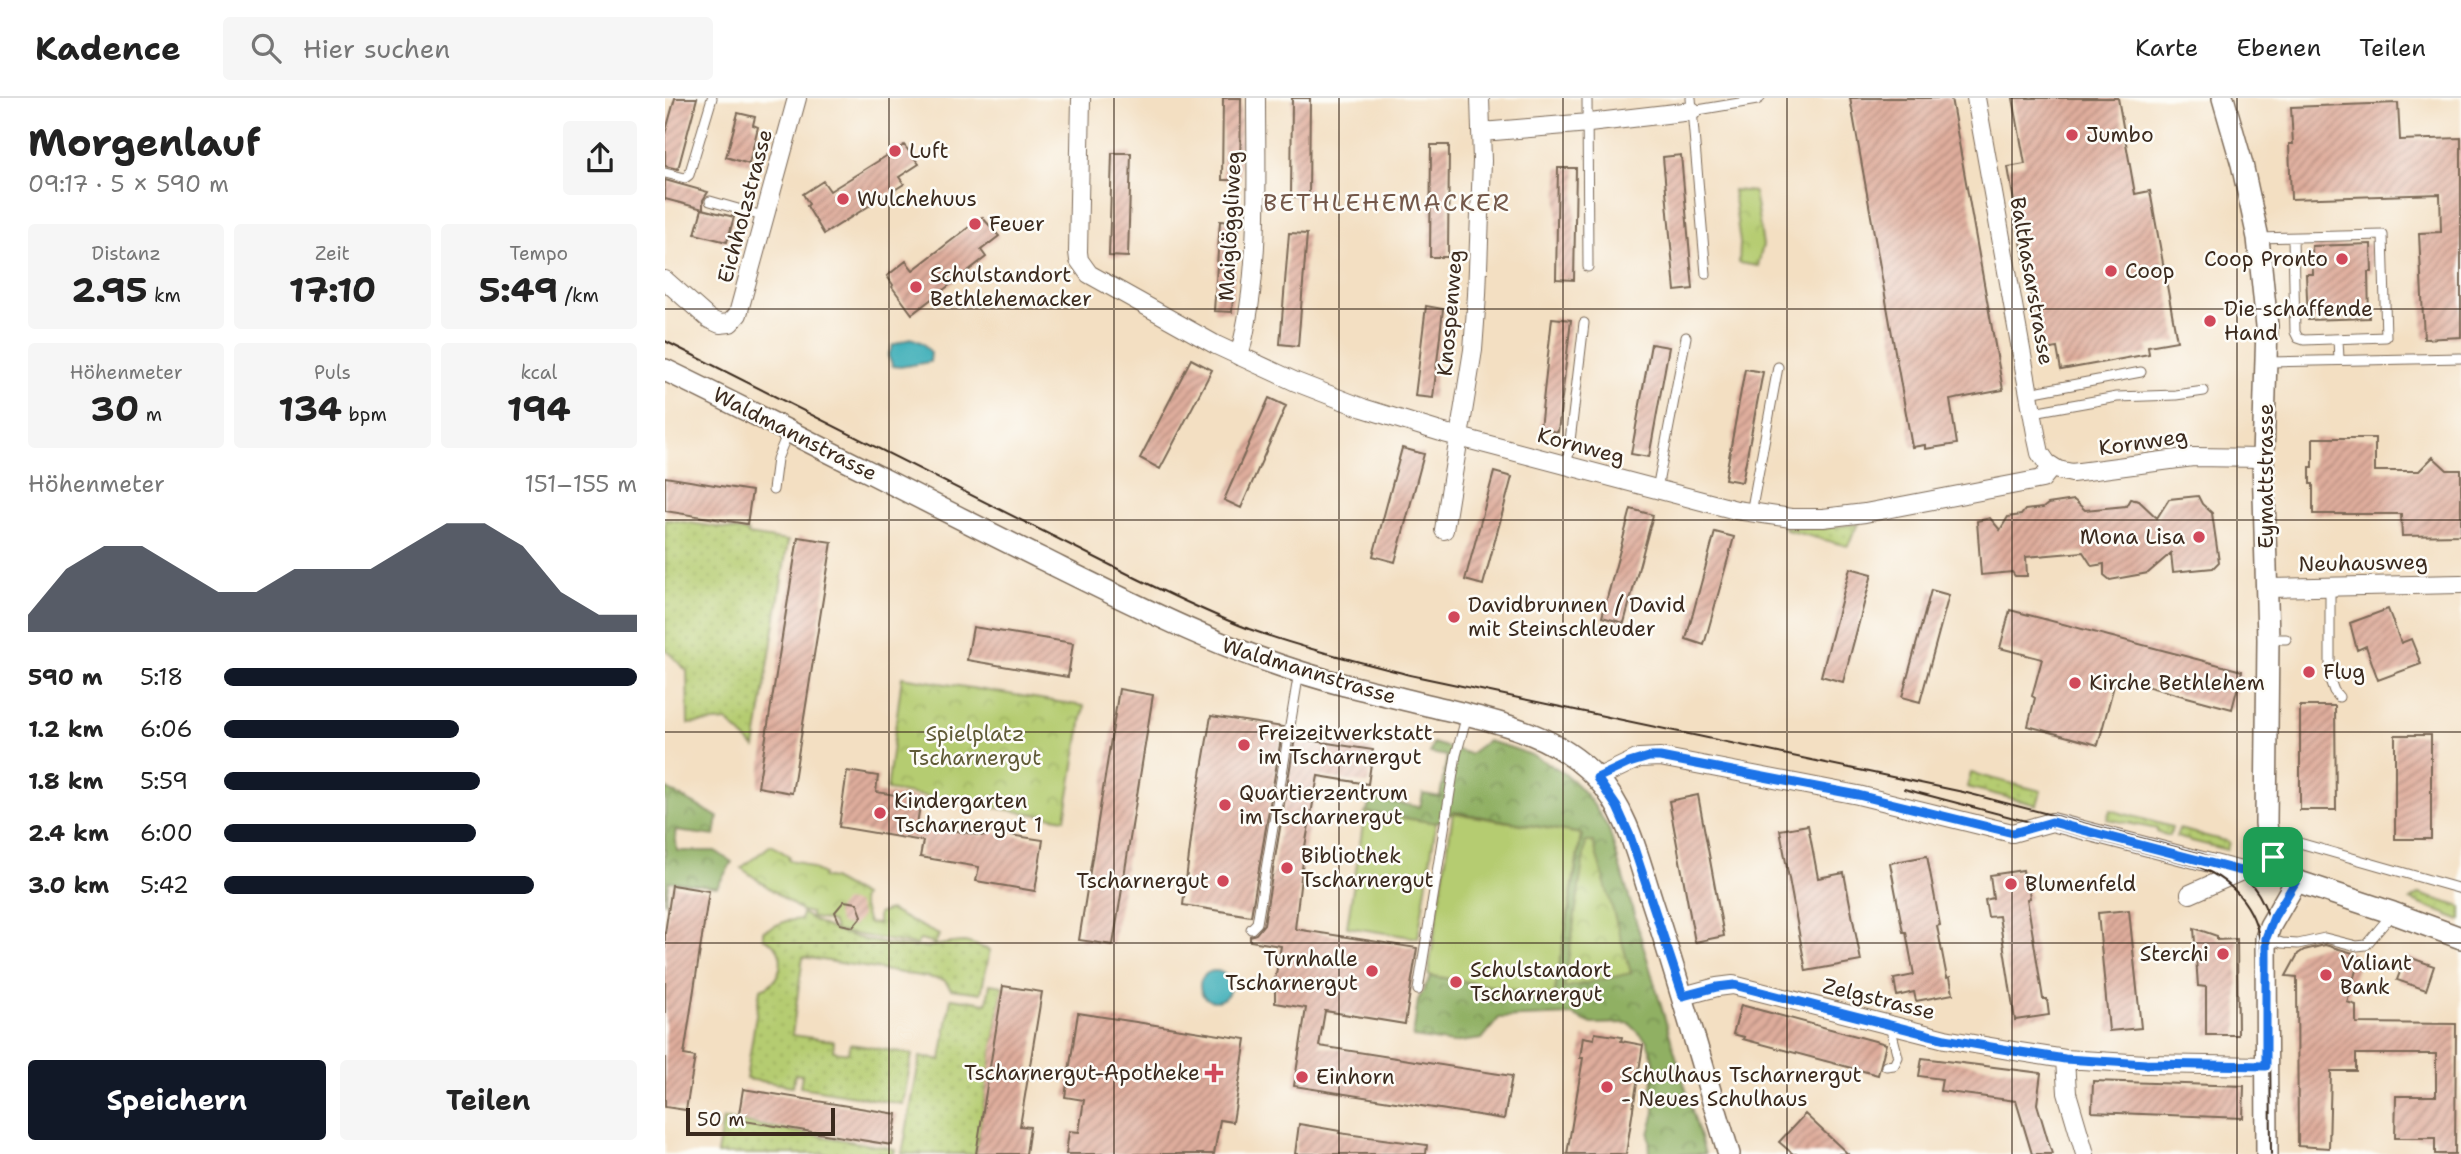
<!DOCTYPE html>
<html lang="de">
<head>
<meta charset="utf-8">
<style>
  body { margin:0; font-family:"Shantell Sans",sans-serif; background:#f6f6f6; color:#222; height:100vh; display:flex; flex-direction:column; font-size:26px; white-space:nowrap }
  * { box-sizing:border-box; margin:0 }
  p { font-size:23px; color:#767676 }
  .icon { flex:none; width:38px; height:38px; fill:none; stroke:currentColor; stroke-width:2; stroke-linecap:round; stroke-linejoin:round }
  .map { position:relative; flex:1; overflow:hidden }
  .sheet { display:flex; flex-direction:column; background:#fff; width:665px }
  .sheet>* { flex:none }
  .scale { position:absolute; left:21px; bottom:18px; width:149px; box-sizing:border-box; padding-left:7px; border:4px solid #3b2a1e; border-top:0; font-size:19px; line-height:24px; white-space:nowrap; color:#3b2a1e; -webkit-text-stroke:5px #fdfcf7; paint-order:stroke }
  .pin { position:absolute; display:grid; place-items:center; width:60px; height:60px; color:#fff; margin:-30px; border-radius:14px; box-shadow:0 4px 10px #0006 }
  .round { display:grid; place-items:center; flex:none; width:74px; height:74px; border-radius:7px; background:#f6f6f6 }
  .summary { display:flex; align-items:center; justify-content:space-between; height:119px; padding:0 28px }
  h1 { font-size:38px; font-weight:700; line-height:52px }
  .metrics { display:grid; grid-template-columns:repeat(3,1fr); gap:10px; height:119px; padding:7px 28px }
  .metrics div { display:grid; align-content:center; border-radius:7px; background:#f6f6f6; text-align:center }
  .metrics b { font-size:35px; font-weight:700 }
  .metrics small { font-size:19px; font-weight:400 }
  .metrics p { font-size:19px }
  .chart { height:196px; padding:14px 28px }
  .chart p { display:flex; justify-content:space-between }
  .chart svg { width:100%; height:126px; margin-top:7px; fill:#111827; opacity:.7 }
  .primary-button { display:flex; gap:14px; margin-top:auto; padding:14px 28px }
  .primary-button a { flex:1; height:80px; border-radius:7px; background:#111827; color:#fff; font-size:28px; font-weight:700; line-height:80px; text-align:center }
  .primary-button a+a { background:#f6f6f6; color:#222 }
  ul { padding:0 28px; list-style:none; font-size:23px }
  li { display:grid; grid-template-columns:112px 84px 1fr; align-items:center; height:52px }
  li i { height:18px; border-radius:9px; background:#111827 }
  header { display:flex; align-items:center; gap:42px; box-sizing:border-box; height:98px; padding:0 35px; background:#fff; border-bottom:2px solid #e0e0e0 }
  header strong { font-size:33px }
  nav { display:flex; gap:38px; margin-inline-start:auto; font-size:24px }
  .search { width:490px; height:63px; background:#f6f6f6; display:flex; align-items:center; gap:18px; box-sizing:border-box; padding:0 24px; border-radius:7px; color:#767676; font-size:26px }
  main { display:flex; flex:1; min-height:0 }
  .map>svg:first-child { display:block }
</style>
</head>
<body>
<header>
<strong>Kadence</strong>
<div class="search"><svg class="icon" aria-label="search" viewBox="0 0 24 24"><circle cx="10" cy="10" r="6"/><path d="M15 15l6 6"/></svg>Hier suchen</div>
<nav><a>Karte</a><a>Ebenen</a><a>Teilen</a></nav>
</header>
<main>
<section class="sheet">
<div class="summary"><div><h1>Morgenlauf</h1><p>09:17 · 5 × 590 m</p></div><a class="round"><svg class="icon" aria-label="share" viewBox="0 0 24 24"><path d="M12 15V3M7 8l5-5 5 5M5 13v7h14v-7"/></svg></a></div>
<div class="metrics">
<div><p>Distanz</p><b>2.95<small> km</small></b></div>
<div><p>Zeit</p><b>17:10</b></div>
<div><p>Tempo</p><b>5:49<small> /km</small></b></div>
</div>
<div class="metrics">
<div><p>Höhenmeter</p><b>30<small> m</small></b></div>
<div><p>Puls</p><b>134<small> bpm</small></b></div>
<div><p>kcal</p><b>194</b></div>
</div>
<div class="chart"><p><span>Höhenmeter</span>151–155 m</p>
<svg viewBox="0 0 160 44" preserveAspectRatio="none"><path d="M0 44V38L10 22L20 14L30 14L40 22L50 30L60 30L70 22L80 22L90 22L100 14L110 6L120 6L130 14L140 30L150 38L160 38V44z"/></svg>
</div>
<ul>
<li><b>590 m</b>5:18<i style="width:100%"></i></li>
<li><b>1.2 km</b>6:06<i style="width:57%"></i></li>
<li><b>1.8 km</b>5:59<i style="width:62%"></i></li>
<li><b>2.4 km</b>6:00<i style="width:61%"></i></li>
<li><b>3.0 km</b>5:42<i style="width:75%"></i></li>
</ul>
<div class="primary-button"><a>Speichern</a><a>Teilen</a></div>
</section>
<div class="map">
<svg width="1796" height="1056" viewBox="0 0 1796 1056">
  <defs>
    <pattern id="grass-dots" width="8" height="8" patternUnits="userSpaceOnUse" patternTransform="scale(1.75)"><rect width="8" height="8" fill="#b5cc71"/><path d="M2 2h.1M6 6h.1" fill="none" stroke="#9daf61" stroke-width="1.8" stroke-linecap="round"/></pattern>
    <pattern id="forest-crowns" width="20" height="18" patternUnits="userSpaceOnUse" patternTransform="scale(1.75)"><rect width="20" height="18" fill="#90b063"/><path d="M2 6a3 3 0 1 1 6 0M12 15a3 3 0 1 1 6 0" fill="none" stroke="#778f51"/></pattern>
    <pattern id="park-crowns" width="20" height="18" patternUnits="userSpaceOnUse" patternTransform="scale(1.75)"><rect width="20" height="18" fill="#b5cc71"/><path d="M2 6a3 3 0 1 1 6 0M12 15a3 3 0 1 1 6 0" fill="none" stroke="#9daf61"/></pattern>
    <pattern id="building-hatch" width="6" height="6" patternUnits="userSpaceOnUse" patternTransform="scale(1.75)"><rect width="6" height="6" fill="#dfad9c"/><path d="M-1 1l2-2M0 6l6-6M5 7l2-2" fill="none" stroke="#b68d7f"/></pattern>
  </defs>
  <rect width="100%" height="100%" fill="#fdfcf7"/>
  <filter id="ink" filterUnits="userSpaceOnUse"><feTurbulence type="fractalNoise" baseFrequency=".0143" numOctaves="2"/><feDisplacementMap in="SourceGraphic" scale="14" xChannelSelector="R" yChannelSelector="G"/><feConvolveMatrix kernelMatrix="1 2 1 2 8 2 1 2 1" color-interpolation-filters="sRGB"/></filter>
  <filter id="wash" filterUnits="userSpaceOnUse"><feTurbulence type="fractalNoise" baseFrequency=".00686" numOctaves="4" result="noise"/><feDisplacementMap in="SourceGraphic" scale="28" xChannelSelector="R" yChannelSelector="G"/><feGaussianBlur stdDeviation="1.57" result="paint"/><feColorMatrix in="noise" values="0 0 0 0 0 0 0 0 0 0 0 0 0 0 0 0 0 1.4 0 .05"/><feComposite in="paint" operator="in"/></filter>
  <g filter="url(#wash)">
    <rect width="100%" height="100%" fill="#f3dfc2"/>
    <path fill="url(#grass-dots)" stroke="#787b48" stroke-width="2" d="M0 421 83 434V437L123 443 90 650 62 623 23 626 22 573 0 551Z
      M1194 426C1187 433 1187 444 1182 448L1121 432 1119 429 1157 430Z
      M1306 675 1376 693 1372 707 1302 689Z
      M1445 712 1507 729 1505 738 1492 734V731L1442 721Z
      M1514 731 1564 744 1562 752 1511 739Z
      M1754 796 1796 809V822L1745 802Z
      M137 815C169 837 212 847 250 849 267 850 283 844 299 844 307 845 317 850 325 852L316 895 286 891 279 882 138 859 127 937 169 943 168 953 183 955 185 946 247 956 238 1006 135 989 137 977 130 976 128 988 81 981 95 891C112 888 121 865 112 850 109 845 103 843 98 840V833L121 823 136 821Z
      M325 886 338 888 311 1056H237L255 959 276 962 286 900 322 905Z
      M58 1021 230 1051 229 1056H52Z"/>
    <path fill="url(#forest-crowns)" stroke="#666d40" stroke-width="2" d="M822 643C882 658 914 676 944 732L1040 1056H985L984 1036 990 1014 986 997 990 966 982 943 964 925 927 926 907 917 834 920 817 941 787 945 748 939 753 902 766 878 889 899 917 736 789 714 771 725 701 714 705 705 713 702 755 709 758 696 775 699 782 658 765 655 768 645 805 656Z
      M0 690 53 719 50 738 10 733 12 753H50L67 764 52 789 4 783 0 806Z"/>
    <path fill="url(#park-crowns)" stroke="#787b48" stroke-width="2" d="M1068 92 1089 94 1098 147 1093 168 1074 165 1075 145Z
      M237 579 419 608 400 721 222 692Z
      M921 744H928L966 875 899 890Z
      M106 747 124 758 123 762 135 764 158 776 157 779 167 781 198 798 196 802 203 825 213 826V816L224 812 274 837 270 846 255 842 251 847 171 833 167 824 146 819V815L137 813 76 770Z"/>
    <path fill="#b5cc71" stroke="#787b48" stroke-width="2" d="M700 714 771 725 753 840 682 829Z
      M788 715 916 736 889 899 763 877Z"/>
    <path fill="#3eaeb8" stroke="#3c6c6b" stroke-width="2" d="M246 240 258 245 266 255 265 264 235 269 228 268 223 258 228 247Z
      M535 888a15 15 0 1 1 30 0a15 15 0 1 1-30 0Z"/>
    <g id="blocks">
      <path fill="url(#building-hatch)" d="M10 0H32L13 71 0 68V36Z
        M558 0H576L575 82H557Z
        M627 0H645L644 99H626Z
        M1185 0H1286L1338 292 1285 302 1292 346 1260 351V347L1247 349Z
        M1348 0H1453L1470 96 1485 93 1512 243 1483 248 1484 256 1396 272 1392 250 1375 253 1343 69 1360 66Z
        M1733 5 1735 42 1796 40V239L1759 241 1754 135 1776 134 1775 96 1626 101 1624 46H1628L1626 9Z
        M73 15 90 19 88 27 93 29 84 66 61 59Z
        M239 47 254 66 234 79 239 86 159 136 142 108 144 106 138 96 158 83 165 93Z
        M766 47H784L783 159H765Z
        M447 55H466L463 159 444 158Z
        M1016 57 1028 191 1010 193 998 59Z
        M893 70H911L909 182 891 181Z
        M0 82 43 94 38 102V111L0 101Z
        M37 111 69 119 62 144 30 136Z
        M317 119 334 138 316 152 321 159 247 216 227 189 228 187 222 178 241 163 248 172Z
        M555 123 573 124 567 214 549 213Z
        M624 135 642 136 633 248 615 246Z
        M1706 146 1707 174H1703L1704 220 1643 222 1641 176H1648L1647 148Z
        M761 208 778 211 768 300 750 298Z
        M887 220 906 222 893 334 875 331Z
        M986 246 1004 249 984 359 966 356Z
        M526 261 547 272 495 371 475 360Z
        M1080 271 1098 274 1077 384 1060 381Z
        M604 300 621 308 576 410 559 402Z
        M1648 340H1710V373H1754L1768 359 1782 372H1796V437L1737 438 1736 416H1648V386H1645V369H1648Z
        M737 350 759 356 730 464 708 458Z
        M829 374 847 379 818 487 800 482Z
        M0 379 87 393 82 426 0 413Z
        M1533 398 1537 406 1547 415 1554 464 1548 470 1508 474 1506 455 1483 475 1445 482 1439 477V466L1427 468 1418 454 1361 459 1362 478H1350L1347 474 1316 477 1312 423 1325 420 1335 432 1343 419 1356 417 1360 412 1378 410 1383 406 1409 402 1420 412 1461 408 1465 401 1474 403 1492 420 1504 401Z
        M966 411 988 417 959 525 937 519Z
        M1050 434 1069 439 1039 547 1021 541Z
        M133 439 167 444 127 695 93 689Z
        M1185 470 1207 476 1178 584 1156 578Z
        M1266 492 1284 497 1255 604 1237 599Z
        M1723 511 1736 545 1746 541 1756 566 1713 582 1701 548 1692 552 1685 525Z
        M1345 512 1577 573 1567 611 1451 580 1433 647 1363 628 1370 600 1367 598 1377 561 1335 550Z
        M308 529 408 545 403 579 302 562Z
        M454 591 488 597 448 847 414 842Z
        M1635 608H1670L1671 712H1635Z
        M546 618 618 629 586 818 518 807 529 717Z
        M1730 637H1766V741H1730Z
        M630 640 708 652 703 686 653 678 639 754 630 831 752 850 740 926 660 913 654 948 847 978 839 1021 629 988 641 910 610 905V882L616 848 585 843V838L591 836 599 826Z
        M182 673 213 678 211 694 256 701 252 726 319 738V733L378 742 370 793 311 783 314 769 255 759 258 743 174 729Z
        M1033 697 1059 838 1030 844 1004 703Z
        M1143 727 1153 780 1179 775 1196 863 1141 873 1115 732Z
        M1262 758 1275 827 1272 828 1282 880 1285 879 1288 896 1251 903 1249 894 1232 898 1229 881 1249 877 1241 834H1238L1225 765Z
        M1358 772 1360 785H1363L1365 800 1362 801 1378 901H1382L1384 917 1350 922 1334 818 1323 819 1320 802 1328 800 1325 777Z
        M7 787 44 793 19 957 30 959 21 1012 0 1009V835Z
        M179 803 192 805 197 818 188 829 175 826 170 814Z
        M1464 812 1476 930 1444 933 1433 815Z
        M1529 830 1552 838V842L1572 841 1573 937H1541V889L1533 888Z
        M1660 847 1688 855 1685 863 1693 865 1682 904 1691 907V925L1791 926 1790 1056H1770V1040H1730L1731 998H1771V956H1691V973H1666L1664 1050 1633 1048 1632 879 1621 878 1633 856 1639 852Z
        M1741 858 1769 868 1761 892 1732 882Z
        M338 888 377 894 355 1028 365 1029 361 1056H311Z
        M1076 907 1221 946 1213 977 1078 941 1079 939 1068 936Z
        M413 915 581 941 568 1024 555 1022 549 1056H401L404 1033 414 1034 419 1002 400 999Z
        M930 935 957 939 956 943 978 947 961 1056H902L918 960H915L918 939 929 941Z
        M1257 960 1376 975 1372 1006 1387 1056H1367L1351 1003 1275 993 1277 981 1254 978Z
        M1428 983 1579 988 1578 1020 1427 1014Z
        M78 991 232 1016 227 1047 73 1022Z
        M1140 1016 1155 1030 1183 1056H1128L1114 1044Z
        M634 1026 675 1033 674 1035 762 1047 761 1056H630Z"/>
    </g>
  </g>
  <g filter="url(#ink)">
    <use href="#blocks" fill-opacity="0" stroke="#7b6957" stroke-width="2"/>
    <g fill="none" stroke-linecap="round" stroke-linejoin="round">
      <defs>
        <path id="service" d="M922 0 923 169
          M1026 0 1041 176
          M1027 13 1092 2 1095 0
          M0 75 20 80 24 77 47 0
          M45 103 101 119
          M1593 140 1718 137 1721 239 1639 242 1633 240 1630 234 1628 140
          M1673 241 1674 261
          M1602 264 1796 260
          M1364 295 1476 274
          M1368 314 1452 299 1511 297 1539 293
          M902 368 919 225
          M992 391 1021 239
          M108 392 112 361 123 334
          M1086 415 1113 269
          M1665 488V582L1669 593 1674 599
          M1603 541H1621
          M1603 736 1796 791
          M586 831 592 825 634 574
          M1601 840 1617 845 1633 846 1660 840 1692 848 1701 847 1727 816
          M753 892 791 657 802 617
          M1221 968 1229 967 1233 959 1225 928"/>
        <path id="minor" d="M416 0 413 154 414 162 424 176 551 247 631 284 698 310 779 335 1071 412 1126 420H1158L1200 415 1377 381 1387 369
          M1311 0 1372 341 1375 355 1382 365 1393 372 1407 375 1528 359 1598 360
          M817 34 924 25 1027 13
          M0 182 44 221 55 226 65 225 73 216 132 0
          M574 258C596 179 591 82 591 0
          M779 432 808 252 812 197 817 63 815 0
          M1602 490 1796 486
          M932 680 974 660 995 659 1193 697 1347 735 1387 724 1576 773
          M1525 796 1608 759
          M1018 898 1052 889 1068 887 1280 941 1349 953 1400 961 1481 966 1601 968
          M1400 961 1402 995 1420 1056"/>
        <path id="tertiary" d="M1558 0 1577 66 1593 140 1602 228 1598 360 1603 541 1601 725 1603 743 1608 759 1618 772 1631 783 1728 815 1796 840
          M0 272C126 333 251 399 377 461 476 510 573 560 680 587 711 594 740 602 771 609 829 623 889 634 932 680 963 713 973 761 987 803 1015 887 1038 972 1064 1056
          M1602 1056 1601 840 1605 828 1631 783"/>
      </defs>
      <use href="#service" stroke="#7b6957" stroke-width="11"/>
      <use href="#minor" stroke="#7b6957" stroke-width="20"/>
      <use href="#tertiary" stroke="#7b6957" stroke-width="24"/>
      <use href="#service" stroke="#fff" stroke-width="9"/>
      <use href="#minor" stroke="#fff" stroke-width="18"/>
      <use href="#tertiary" stroke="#fff" stroke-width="21"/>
      <path stroke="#3b2a1e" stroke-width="2" d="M0 243 471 480C508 498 545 516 584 531 637 550 691 563 745 577L1298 694 1537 756C1572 768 1593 784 1604 820L1606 1056
        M1239 691 1532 768C1571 784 1595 814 1596 857"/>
    </g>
  </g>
  <g fill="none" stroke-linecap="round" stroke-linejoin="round" filter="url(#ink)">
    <defs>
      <path id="route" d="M984 659H995L1193 697 1348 735 1387 724 1576 773 1608 759 1618 772 1631 783 1609 819 1601 840V968L1481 966 1400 961 1349 953 1280 941 1069 887 1052 889 1018 898 965 738 952 709 932 680 964 665Z"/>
    </defs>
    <use href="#route" stroke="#fff" stroke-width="14"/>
    <use href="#route" stroke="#1a73e8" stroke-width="9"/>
  </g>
  <path fill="none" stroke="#3b2a1e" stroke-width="2" stroke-opacity="0.55" d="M224 0V1056M449 0V1056M674 0V1056M898 0V1056M1122 0V1056M1347 0V1056M1572 0V1056M0 211H1796M0 422H1796M0 634H1796M0 845H1796"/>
  <g fill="#d1495b" stroke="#fdfcf7" stroke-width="2.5">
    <circle cx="1407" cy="37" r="7"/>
    <circle cx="230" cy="53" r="7"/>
    <circle cx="178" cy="101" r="7"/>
    <circle cx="310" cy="126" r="7"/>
    <circle cx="1677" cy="161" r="7"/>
    <circle cx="1446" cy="173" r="7"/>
    <circle cx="251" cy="189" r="7"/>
    <circle cx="1545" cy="223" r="7"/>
    <circle cx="1534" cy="439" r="7"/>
    <circle cx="789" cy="519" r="7"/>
    <circle cx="1644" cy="574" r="7"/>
    <circle cx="1410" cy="585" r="7"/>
    <circle cx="579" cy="647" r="7"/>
    <circle cx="560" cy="707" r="7"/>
    <circle cx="215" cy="715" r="7"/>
    <circle cx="622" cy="770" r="7"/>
    <circle cx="558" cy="783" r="7"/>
    <circle cx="1346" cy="786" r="7"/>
    <circle cx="1558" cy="856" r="7"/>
    <circle cx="707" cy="873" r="7"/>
    <circle cx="1661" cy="877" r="7"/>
    <circle cx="791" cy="884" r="7"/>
    <path d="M545.5 964.5h7v7h7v7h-7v7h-7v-7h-7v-7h7z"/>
    <circle cx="637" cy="979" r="7"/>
    <circle cx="942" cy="989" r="7"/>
  </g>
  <g text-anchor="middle" stroke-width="5" stroke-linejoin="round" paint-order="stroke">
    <g font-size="21" fill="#3b2a1e" stroke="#fdfcf7" text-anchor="start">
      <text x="1421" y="44">Jumbo</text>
      <text x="244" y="60">Luft</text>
      <text x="192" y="108">Wulchehuus</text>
      <text x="324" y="133">Feuer</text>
      <text x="1663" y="168" text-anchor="end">Coop Pronto</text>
      <text x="1460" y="180">Coop</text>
      <text x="265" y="184">Schulstandort<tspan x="265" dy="24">Bethlehemacker</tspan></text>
      <text x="1559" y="218">Die schaffende<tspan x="1559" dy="24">Hand</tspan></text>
      <text x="1520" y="446" text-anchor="end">Mona Lisa</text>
      <text x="803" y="514">Davidbrunnen / David<tspan x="803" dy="24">mit Steinschleuder</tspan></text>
      <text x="1658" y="581">Flug</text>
      <text x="1424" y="592">Kirche Bethlehem</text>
      <text x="593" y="642">Freizeitwerkstatt<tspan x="593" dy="24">im Tscharnergut</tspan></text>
      <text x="574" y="702">Quartierzentrum<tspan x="574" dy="24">im Tscharnergut</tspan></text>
      <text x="229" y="710">Kindergarten<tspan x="229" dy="24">Tscharnergut 1</tspan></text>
      <text x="636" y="765">Bibliothek<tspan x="636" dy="24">Tscharnergut</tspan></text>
      <text x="544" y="790" text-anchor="end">Tscharnergut</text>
      <text x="1360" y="793">Blumenfeld</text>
      <text x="1544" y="863" text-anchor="end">Sterchi</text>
      <text x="693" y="868" text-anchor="end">Turnhalle<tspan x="693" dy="24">Tscharnergut</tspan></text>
      <text x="1675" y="872">Valiant<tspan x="1675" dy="24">Bank</tspan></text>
      <text x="805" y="879">Schulstandort<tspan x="805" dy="24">Tscharnergut</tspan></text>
      <text x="535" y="982" text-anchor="end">Tscharnergut-Apotheke</text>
      <text x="956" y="984">Schulhaus Tscharnergut<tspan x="956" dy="24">- Neues Schulhaus</tspan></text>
      <text x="651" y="986">Einhorn</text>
    </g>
    <g font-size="21" fill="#3b2a1e" stroke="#fdfcf7">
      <text transform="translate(80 108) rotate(-75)" y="7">Eichholzstrasse</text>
      <text transform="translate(565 128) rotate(-87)" y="7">Maiglöggliweg</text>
      <text transform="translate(1367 183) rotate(80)" y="7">Balthasarstrasse</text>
      <text transform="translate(785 215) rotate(-85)" y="7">Knospenweg</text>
      <text transform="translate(130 336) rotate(27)" y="7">Waldmannstrasse</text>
      <text transform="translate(1478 344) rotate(-8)" y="7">Kornweg</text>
      <text transform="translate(916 348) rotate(15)" y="7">Kornweg</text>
      <text transform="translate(1601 378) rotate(-90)" y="7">Eymattstrasse</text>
      <text transform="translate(1698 465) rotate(-1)" y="7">Neuhausweg</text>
      <text transform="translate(644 573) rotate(17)" y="7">Waldmannstrasse</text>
      <text transform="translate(1214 901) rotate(14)" y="7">Zelgstrasse</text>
    </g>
    <g font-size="21" fill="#605b37" stroke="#fdfcf7">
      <text x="310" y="643">Spielplatz<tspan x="310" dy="24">Tscharnergut</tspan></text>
    </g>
    <g font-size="24" letter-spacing="2" fill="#74584a" stroke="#fdfcf7">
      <text x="722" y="113">BETHLEHEMACKER</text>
    </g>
  </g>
</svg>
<div class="scale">50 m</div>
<div class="pin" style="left:1608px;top:759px;background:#1e9e55"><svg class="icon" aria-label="arrive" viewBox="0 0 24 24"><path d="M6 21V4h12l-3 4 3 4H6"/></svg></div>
</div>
</main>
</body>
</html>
